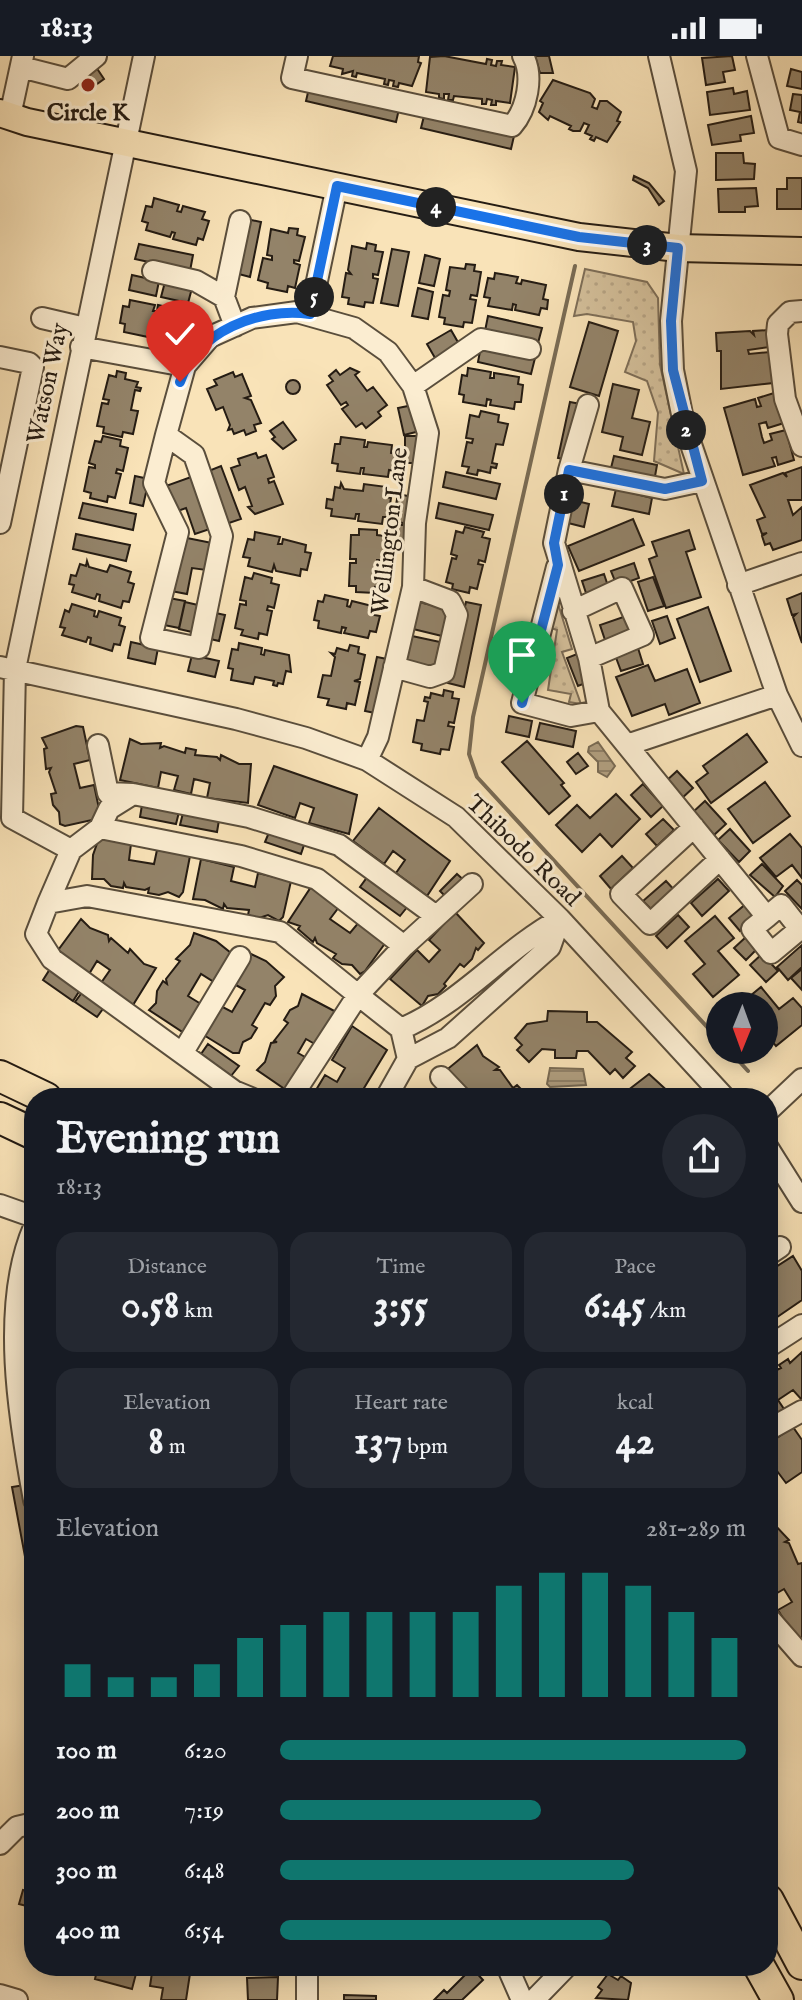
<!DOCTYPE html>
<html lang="en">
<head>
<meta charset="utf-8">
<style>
  body { margin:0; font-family:"IM FELL English",serif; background:#242831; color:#f1f3f6; height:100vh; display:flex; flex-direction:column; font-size:30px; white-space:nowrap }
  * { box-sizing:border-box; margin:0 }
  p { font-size:26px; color:#9ea1a6 }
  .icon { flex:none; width:44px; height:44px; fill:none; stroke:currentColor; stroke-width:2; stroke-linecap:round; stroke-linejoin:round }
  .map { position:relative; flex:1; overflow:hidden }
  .side { position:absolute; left:24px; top:1032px; width:754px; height:888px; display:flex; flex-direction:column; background:#171b24; border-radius:32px; box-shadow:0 4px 20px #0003 }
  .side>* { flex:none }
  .needle { width:52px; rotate:181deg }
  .buttons { position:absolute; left:706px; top:936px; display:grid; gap:16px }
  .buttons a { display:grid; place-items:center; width:72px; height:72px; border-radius:50%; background:#171b24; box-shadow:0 4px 20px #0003; font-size:40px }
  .pin { position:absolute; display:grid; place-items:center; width:68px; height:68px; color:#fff; margin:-82px -34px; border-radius:50% 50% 50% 0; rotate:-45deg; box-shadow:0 0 8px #0007 }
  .pin .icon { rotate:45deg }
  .km { position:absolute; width:40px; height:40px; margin:-20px; border-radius:50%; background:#222; color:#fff; font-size:22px; line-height:40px; text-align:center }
  .round { display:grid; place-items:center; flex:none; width:84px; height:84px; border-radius:42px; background:#242831 }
  .overview { display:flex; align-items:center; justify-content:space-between; height:136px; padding:0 32px }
  h1 { font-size:44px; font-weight:800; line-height:60px }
  .stats { display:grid; grid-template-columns:repeat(3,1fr); gap:12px; height:136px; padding:8px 32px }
  .stats div { display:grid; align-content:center; border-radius:20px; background:#242831; text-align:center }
  .stats b { font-size:40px; font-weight:800 }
  .stats small { font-size:22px; font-weight:400 }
  .stats p { font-size:22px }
  .chart { height:224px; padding:16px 32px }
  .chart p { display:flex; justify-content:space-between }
  .chart svg { width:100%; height:144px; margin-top:8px; stroke:#0f766e; stroke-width:6 }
  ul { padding:0 32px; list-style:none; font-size:26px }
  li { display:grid; grid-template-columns:128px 96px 1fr; align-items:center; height:60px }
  li i { height:20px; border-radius:10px; background:#0f766e }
  .status { display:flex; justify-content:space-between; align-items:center; height:56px; padding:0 40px; background:#171b24; direction:ltr }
  .status svg { height:22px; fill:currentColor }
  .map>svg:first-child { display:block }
</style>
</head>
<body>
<div class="status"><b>18:13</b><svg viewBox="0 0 49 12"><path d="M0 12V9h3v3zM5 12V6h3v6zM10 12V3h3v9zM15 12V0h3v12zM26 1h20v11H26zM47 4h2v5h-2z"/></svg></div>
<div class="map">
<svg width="802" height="1944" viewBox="0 0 802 1944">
  <defs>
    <pattern id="grass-dots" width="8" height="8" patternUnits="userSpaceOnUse" patternTransform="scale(2)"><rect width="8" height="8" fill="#d5c19c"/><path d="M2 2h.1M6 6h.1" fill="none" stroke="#b7a586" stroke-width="1.8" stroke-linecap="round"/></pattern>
    <pattern id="water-rules" width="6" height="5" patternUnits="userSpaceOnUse" patternTransform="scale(2)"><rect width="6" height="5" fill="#b19f80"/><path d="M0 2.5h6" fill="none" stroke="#908168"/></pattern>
  </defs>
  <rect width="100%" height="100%" fill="#f9e3b8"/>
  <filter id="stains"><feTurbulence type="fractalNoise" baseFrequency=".0025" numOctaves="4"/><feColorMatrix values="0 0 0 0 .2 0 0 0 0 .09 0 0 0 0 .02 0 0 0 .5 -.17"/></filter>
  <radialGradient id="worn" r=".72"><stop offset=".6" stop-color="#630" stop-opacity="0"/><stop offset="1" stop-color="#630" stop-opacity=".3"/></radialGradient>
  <path fill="url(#grass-dots)" stroke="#7d6e58" stroke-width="2" d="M585 213 647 226 658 242 660 309 684 418 654 405 658 357 647 325 625 316 636 285 633 266 587 258 574 260Z
    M556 541 572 593 562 596 581 648 569 646 571 638 548 634 557 574 548 571Z"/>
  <path fill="url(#water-rules)" stroke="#796b54" stroke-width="2" d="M598 686 615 710 607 721 598 716V706L588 696 589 691Z
    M550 1012 583 1013 586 1029 550 1031 547 1028Z"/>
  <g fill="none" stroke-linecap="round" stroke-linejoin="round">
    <path stroke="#796b54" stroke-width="4" d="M575 210 473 661 469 698 477 721 720 985
      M729 994 748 1015"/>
  </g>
  <path fill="#938369" stroke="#251c13" stroke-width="2" d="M333 0H419L418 6 421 7 412 30 399 27 398 31 393 30 394 25 389 24 388 29 384 28 385 23 357 17 356 21 352 20 353 15 342 18 343 13 330 10Z
    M444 0 486 8 487 3 492 4 491 9 496 10 497 5H502L501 9 515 11 510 47 496 45V49H491L492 44 487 43 486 48H482V43L454 40 453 44H448L449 38H444V43L439 42V38L426 36 430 1Z
    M535 0H549L553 17H540Z
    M732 0 735 14 723 16 725 26 706 29 702 2Z
    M96 11 104 23 86 36 78 23Z
    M791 13 802 16V33L787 30Z
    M553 24 590 37 595 43 592 51 597 53 600 45H607L621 56 617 65 620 66 607 86 596 81 594 85 590 83 592 80 585 77 589 69 584 67 580 75H573L569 73 571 70 550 60 548 64 539 56 543 47 540 45Z
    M309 32 399 53 396 66 306 45Z
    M733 32 734 38 747 35 750 54 710 59 707 36Z
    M793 38 802 39V67L798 66 800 56 790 54Z
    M424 60 514 80 511 93 421 72Z
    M751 60 754 77 740 79 741 85 712 89 708 69Z
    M716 97H743L744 107 755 108 754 123 716 124Z
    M634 120 649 127 664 145 659 149 648 132 633 124Z
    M787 122H802V153H777V133H787Z
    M756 132 758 150 745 151V156H719L718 133Z
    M154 142 179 149 177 155 181 156 183 150 205 156 202 163 209 165 203 184 198 182 196 189 173 183 175 177 172 176 170 181 146 174 148 167 142 165 146 150 152 151Z
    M246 163 261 166 250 221 235 217Z
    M289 172 298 173 297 179 305 181 299 205 294 204V207L300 209 295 232 288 230 287 236 267 232 268 227 258 224 263 202 272 204V200L267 199 271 173 288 177Z
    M367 187 376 189 375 195 383 196 378 219 373 218V222L378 223 373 247 365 246 364 251 348 248 349 242 342 241 346 217 351 218 348 214 352 190 366 193Z
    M139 188 193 199 190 215 135 203Z
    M392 193 409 196 398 250 381 247Z
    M425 199 440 203 434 230 419 227Z
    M466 208 475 209 474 215 481 216 477 240 471 239 470 243 476 244 472 267 464 266 463 271 444 268 445 262 439 261 443 239 449 240 450 235 446 234 450 211 465 213Z
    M495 217 518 221 516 227 521 228 522 224 546 229 543 243 548 244 547 253 541 252 539 259 515 254 516 249 513 248 512 254 488 250 490 242 484 241 488 222 494 223Z
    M132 219 159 225 156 240 129 234Z
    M165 226 192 232 188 247 161 241Z
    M418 232 433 236 428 263 412 260Z
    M130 244 155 249 153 255H157L158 249 181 254 180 261 185 262 181 281 176 280 174 288 151 283 152 276H149L148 281 124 276 125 268 120 267 123 250 129 251Z
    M488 260 542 272 538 287 485 275Z
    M589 266 618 275 599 340 570 331Z
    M451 274 459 288 435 302 427 288Z
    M769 274 770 291 748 294 749 298 770 296 773 327 721 333V295H717L716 277 750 275 754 279 753 275Z
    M481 290 535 302 531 318 478 306Z
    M350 312 359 316 355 319 367 335 373 331 387 349 378 356 381 360 366 372 362 367 356 371 342 353 348 349 346 346 341 349 327 329 333 325 329 320 336 314 340 319Z
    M468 312 491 316 490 322H494V317L519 321 518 328 523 329 521 346H515L514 353 490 349 491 344 487 343 486 350 463 346 464 339 459 338 462 319 467 320Z
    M117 315 126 317 125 323 138 326 136 331 141 332 140 335 135 334 131 354 138 355 133 378 123 376 122 381 103 377 104 371 97 370 102 347 108 348 109 344 103 343 109 319 116 321Z
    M233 316 235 321 242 318 251 340 245 342 251 344 261 367 254 369 256 375 246 379 244 374 234 378 232 373 228 374 230 369 223 351 216 354 207 333 217 329 214 324Z
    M286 331a7 7 0 1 1 14 0a7 7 0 1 1-14 0Z
    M613 328 639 334 632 362 650 366 642 399 620 394 623 381 602 376Z
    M774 337 784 367 768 372 766 366 759 368 762 381 764 387 772 384 770 378 786 374 794 404 778 409 776 401 772 402 775 410 743 419 724 352 755 343 757 351 761 350 758 342Z
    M570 346 586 349 574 405 558 402Z
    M413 349 420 375 404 379 398 352Z
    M481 355 499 359 498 366 508 368 503 389 496 388 492 407 497 408 496 412 491 411 490 417 478 414 477 419 467 417 469 411 462 410 467 386 472 387 473 383 466 382 470 359 479 361Z
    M283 366 296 384 283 393 272 383 275 381 270 375Z
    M103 380 121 384 120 390 128 392 123 415 117 413 116 417 121 418 115 442 108 440 107 446 90 442 91 437 84 435 89 411 95 412V409L89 407 95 385 101 386Z
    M405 380H421V407H405Z
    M341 381 365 384 364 391H367L368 386 392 389 391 397 397 398 395 415 389 414 388 421 363 418 364 412H361L360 418 337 415 338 408 332 407 335 388H340Z
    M256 397 258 402 266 399 274 421 268 423 269 427 274 425 283 448 255 458 248 451 252 450 245 431 239 434 231 412 240 409 238 403Z
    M614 400 657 409 654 426 610 416Z
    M221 410 241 463 226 468 206 416Z
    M802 411V444H788L793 459 802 451V484L773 494 770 487 765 489 762 480 767 477 762 478 757 464 765 461 750 429 783 417 787 421 785 417Z
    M446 416 500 428 496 443 443 431Z
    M135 420 149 423 143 450 130 447Z
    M191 421 210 473 195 478 186 452 172 457 163 431Z
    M341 427 344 433 363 435 364 428 387 431 385 441 391 442 388 461H383L382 468 358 465 359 458H356L355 463 331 460 332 453 326 452 327 443 333 444 335 431 340 432Z
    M616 433 652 442 649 458 612 450Z
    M398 438 413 441 408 468 393 465Z
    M573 444 589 448 584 471 568 467Z
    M83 447 136 458 133 474 79 462Z
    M439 447 493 459 489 474 436 462Z
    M633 463 644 489 579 515 568 490Z
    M394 469H409V496H395Z
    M465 471 484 476 482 481 490 483 485 506 479 504 478 508 483 509 477 533 470 531 469 537 452 533 453 528 446 526 452 502 456 503 457 500 451 498 456 475 463 477Z
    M359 473 377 474V479L385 480 384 504H377V508H384L383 532 375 531V537L356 536V530H349L350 507H356V503H350L351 479H359Z
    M689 474 695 493 686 496 701 541 666 552 649 503 657 500 652 486Z
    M255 476 280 481 278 488H282L283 483 306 489 305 496 311 497 307 514 301 513 300 520 276 515 274 509 272 516 248 510 250 502 243 501 248 483 254 484Z
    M76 478 130 489 126 505 73 493Z
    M182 481 212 487 206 514 192 512 187 538 171 535Z
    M87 505 89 511 107 516 110 509 131 516 128 526 134 528 129 546 123 545 121 552 99 545 100 539 97 538 95 543 72 536 74 529 69 528 71 519 76 520 80 508 86 510Z
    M634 507 639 522 617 530 611 515Z
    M254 517 272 522 271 527 279 529 274 552 268 550 267 554 272 555 267 579 259 577 258 583 241 579 243 574 235 572 240 548 246 549V545L240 544 245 521 252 523Z
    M604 518 609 533 587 540 582 525Z
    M653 521 664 550 648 555 638 526Z
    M802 537V587L793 561 796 558 792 559 787 543Z
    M325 539 348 544 347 550 350 551 352 545 376 551 374 559 380 560 376 576 370 575 368 582 344 577 346 572 342 571 341 577 318 572 319 565 314 564 318 545 323 546Z
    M169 542 185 545 179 572 164 569Z
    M185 546 198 549 192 576 179 573Z
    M419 546 448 553 442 580 413 573Z
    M466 546 481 549 464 631 448 627Z
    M72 548 95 555 94 560 97 561 99 555 121 562 119 569 125 571 120 589 114 588 112 595 90 588 91 582 88 581 86 586 62 579 65 572 60 571 65 554 69 556Z
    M708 551 731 615 700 626 677 563Z
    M211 556 225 559 219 585 206 582Z
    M629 559 634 574 605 584 600 569Z
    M667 560 675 582 660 588 652 565Z
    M412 580 440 586 434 614 405 607Z
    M131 586 158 592 155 608 128 602Z
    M239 587 262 592 261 598 264 599 265 594 289 599 291 616 286 615 283 628 278 627 277 630 273 629 274 625 255 621 253 628 231 624 233 613 228 612 232 593 238 594Z
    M350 589 359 591 358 597 365 599 360 623 354 625 360 626 355 649 347 647 346 653 327 649 329 643 318 641 323 619 331 620 335 601 331 597 335 598 337 592 348 595Z
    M638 592 643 608 621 615 615 599Z
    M582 596 593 624 578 630 567 602Z
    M192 599 219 605 215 621 188 615Z
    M377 601 392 604 380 658 365 655Z
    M648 609 655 625 687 613 700 647 669 659 665 648 632 660 616 621Z
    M444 634 453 636 452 642 459 643 454 667 449 666 448 670 454 671 449 694 441 693 440 698 421 694 422 688 413 686 417 664 424 665 428 646 424 645 425 641 430 642 431 637 443 640Z
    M509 660 532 665 529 681 506 676Z
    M540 667 576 675 573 691 536 683Z
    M76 670 83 671 90 704 74 708 80 732 94 729 101 762 65 770 60 768 59 756 53 749 51 738 56 737 49 716 51 712 46 713 44 693 47 692 42 682Z
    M747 678 767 706 711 747 696 726 708 717 703 710Z
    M130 683 141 688 161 687 160 692 164 690 185 697 186 692 196 694 195 699 217 701 220 704 221 699 239 708H251L248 747 207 742 210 727 194 723 191 738 174 734 178 720 161 716 158 732 120 724Z
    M527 685 564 727 561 729 570 740 549 758 502 706Z
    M578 697 588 710 576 718 567 706Z
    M274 710 357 739 349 778 309 767 314 752 300 747 295 762 258 749Z
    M677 715 693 732 681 743 665 726Z
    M765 726 790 760 753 787 728 753Z
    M643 728 663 750 651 761 631 739Z
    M616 738 640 763 612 791 600 778 582 796 556 769 577 749 590 762Z
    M705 745 726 768 714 779 693 756Z
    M142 749 179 756 176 768 140 761Z
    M379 752 450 805 427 840 396 817 405 804 393 795 384 808 353 785Z
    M183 757 219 764 217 776 180 769Z
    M663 763 674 774 657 790 646 778Z
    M730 773 750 795 739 806 718 784Z
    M270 774 305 786 301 798 265 786Z
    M790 778 802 792V822L792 809 776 821 760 802Z
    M99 782 131 788 129 804 154 808 157 794 190 800 183 836 179 841 168 836 159 839 148 837 149 832 145 834 126 831 124 827 123 832 111 830 104 823H92L93 799Z
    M622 800 633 812 611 833 600 820Z
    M201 803 234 811 231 825 255 831 258 817 291 825 283 861 279 865 268 859 259 862 248 859 249 854 227 852 224 848 223 853 205 844 193 843Z
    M762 808 783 830 775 841 750 819Z
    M457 818 467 827 449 844 440 835Z
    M368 820 408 850 400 860 360 831Z
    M718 823 729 835 702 860 691 847Z
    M797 824 802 829V853L785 835Z
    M666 825 677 837 655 857 643 845Z
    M311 831 339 851 330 863 350 877 359 866 386 886 365 915 360 918 352 909 342 908 333 902 336 898 317 887 315 882 313 886 298 873 300 870 288 866Z
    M747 847 758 859 740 875 729 862Z
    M455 856 484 887 478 894 476 892 472 903 464 911 460 908 444 928 446 930 438 938 428 940 422 950 390 923 417 894 429 906 440 894 429 884Z
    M678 859 689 871 667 892 656 880Z
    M715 860 734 882 718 895 739 919 713 941 693 918 705 908 685 885Z
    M81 863 90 872 108 879 109 885 111 882 128 897 130 893 144 908 156 912 133 949 101 927 110 914 97 905 89 918 56 897Z
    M194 877 216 885 231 897 214 926 201 918 188 940 201 948 184 977 149 954 156 947 157 935 163 925 167 928 166 923 180 905 176 903 190 889Z
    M746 881 757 893 746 904 734 892Z
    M802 889V911L788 924 777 911Z
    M249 897 266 905 284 921 275 930 276 940 270 949 265 947 252 969 257 972 251 982 243 986 239 997H233L202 978 219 949 232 956 245 934 232 927Z
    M762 898 778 915 766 926 750 909Z
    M50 913 80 934 73 945 43 924Z
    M802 913V934L791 922Z
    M761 931 779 953 793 942 802 952V969L776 990 764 975V950H738Z
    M83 935 105 950 97 961 75 946Z
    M302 938 340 958 320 991 306 983 298 997 312 1005 292 1038 257 1014 265 1006 271 987 277 986 274 985 288 967 284 964 290 954 298 950Z
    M548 955 587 956V966H597L632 996 626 1002 635 1010 623 1022 615 1013 610 1018 588 995H577L576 1002H555V994L542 993 529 1006 517 994 522 989 515 982 527 968 547 965Z
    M352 970 387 994 358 1042H328L316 1034 325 1019 337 1026 345 1012 332 1004Z
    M208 988 239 1010 231 1020 201 998Z
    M477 989 483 1000 499 1011 495 1014H500L513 1032 517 1029 524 1036 522 1042H490L483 1034 474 1042H468L444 1016Z
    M649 1018 672 1039 669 1042H618Z
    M558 1035H573V1040L581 1042H549Z
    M793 1200 802 1215V1244L770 1266 768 1216Z
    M802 1296V1344L793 1334 778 1344 786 1356 768 1368V1318L781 1312 779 1309 788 1303 790 1307Z
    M34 1321V1349H29L28 1322Z
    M793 1371 802 1384V1416L786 1427 768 1403V1388Z
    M25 1429 34 1477V1505L26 1506 12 1431Z
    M771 1458 773 1467 789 1484 785 1486 789 1487 798 1508 802 1507V1586L798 1588 778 1554 792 1546 784 1533 772 1540 768 1534V1523L776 1518 768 1505Z
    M34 1509V1542L28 1510Z
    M23 1834 34 1836V1852L19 1848Z
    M98 1910H138L132 1933 95 1923Z
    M153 1910 191 1911 186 1944H161L163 1932 150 1930Z
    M472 1912 483 1924 462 1944H434L444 1934 447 1937Z
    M608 1918 618 1924 621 1920 631 1927 628 1944 596 1942 602 1934 598 1931Z
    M278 1921 277 1944H248L247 1922Z
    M344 1939 376 1940V1944H344Z"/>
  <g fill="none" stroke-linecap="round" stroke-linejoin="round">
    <defs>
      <path id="minor" d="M297 0 292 22 512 70C527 53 534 20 523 0
        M659 0 686 115 671 265 673 314 684 368 777 639 802 690
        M757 0 779 82 802 89
        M21 11 68 23 96 0
        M10 60 23 0
        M153 215 196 225 224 241
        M802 255 790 256 778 268 777 278 785 343 802 390
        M310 258 337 130
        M42 262 85 272
        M235 270 224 241 240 165
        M81 291 185 310
        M0 301 29 307 33 311 0 467
        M413 330 481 283 530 293
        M588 349 569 414 554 487 589 602 599 655 767 861 781 849 800 873 771 897 752 873 767 861
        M166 379 185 310 210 281 252 262 297 256 354 272 388 296 413 330 428 377 415 467 413 531 378 681 367 704
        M166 379 194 399 222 480 199 592 151 582 178 476 154 427Z
        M569 414 665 433 702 425
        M557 511 522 647 571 660 599 655
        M738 529 802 507
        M573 555 622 532 643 579 589 602
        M0 611 236 663 306 682 367 704 456 761 560 863 725 1042
        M394 611 430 621 444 616 457 559 450 545 413 531
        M98 689 108 737 133 738
        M627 689 777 639
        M694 771 621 838 650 868 720 803
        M100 772 109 753 133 738 249 761 339 789 436 860
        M71 794 12 762 15 613 144 0
        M48 847 71 794 100 772 241 800 317 823 404 890
        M401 973C462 947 502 895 560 863
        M183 996 240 901
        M408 1003 448 982 550 891 560 863
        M441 1021 461 1042
        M251 1042 234 1035 52 903 36 878 48 847 87 840 280 876 358 939 291 1042
        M386 1042 408 1003 401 973 358 939 404 890 472 828
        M768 1055 802 1023
        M768 1092 802 1146
        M0 1149 34 1161
        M34 1171C0 1249 19 1363 34 1444
        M768 1199 780 1191
        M768 1291 802 1269
        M768 1374 802 1355
        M768 1561 802 1600
        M0 1788 17 1771 34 1767
        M307 1910V1944
        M507 1910 522 1944
        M0 1939 17 1944
        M534 1944 567 1910"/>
      <path id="major" d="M0 57 27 66 579 181 678 192 802 195"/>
      <path id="highway" d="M0 1020 46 1042
        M0 1062 34 1078
        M768 1844 802 1908
        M759 1910 778 1944"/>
    </defs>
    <use href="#minor" stroke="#5a4e3c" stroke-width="24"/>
    <use href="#major" stroke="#251c13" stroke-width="30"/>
    <use href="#highway" stroke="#251c13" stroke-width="34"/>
    <use href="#minor" stroke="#fbedd1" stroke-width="20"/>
    <use href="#major" stroke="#f9e3b8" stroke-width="26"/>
    <use href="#highway" stroke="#f9e3b8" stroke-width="30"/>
  </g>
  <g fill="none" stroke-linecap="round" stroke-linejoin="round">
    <defs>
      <path id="route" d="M180 326C197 275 259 251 310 258L337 130 579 181 678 192 671 265 673 314 702 425 665 433 569 414 554 487 558 509 522 647"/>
    </defs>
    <use href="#route" stroke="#fff" stroke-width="16"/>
    <use href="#route" stroke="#1a73e8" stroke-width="10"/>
  </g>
  <circle fill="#8f2418" stroke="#fbedd1" stroke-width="3" cx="88" cy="29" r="8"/>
  <g text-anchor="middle" stroke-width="6" stroke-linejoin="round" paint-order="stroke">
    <g font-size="24" font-weight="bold" fill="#251c13" stroke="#fbedd1">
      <text x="88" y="64">Circle K</text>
    </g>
    <g font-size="24" fill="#251c13" stroke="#fbedd1">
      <text transform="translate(47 327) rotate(-78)" y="8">Watson Way</text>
      <text transform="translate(389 475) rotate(-83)" y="8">Wellington Lane</text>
      <text transform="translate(524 794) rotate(44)" y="8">Thibodo Road</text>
    </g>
  </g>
  <rect width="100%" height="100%" filter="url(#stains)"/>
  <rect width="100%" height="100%" fill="url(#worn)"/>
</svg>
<div class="buttons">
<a><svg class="needle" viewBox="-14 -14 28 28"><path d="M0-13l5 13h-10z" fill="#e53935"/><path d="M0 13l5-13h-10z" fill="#9ea1a6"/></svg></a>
</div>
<div class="pin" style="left:522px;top:647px;background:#1e9e55"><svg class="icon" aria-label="arrive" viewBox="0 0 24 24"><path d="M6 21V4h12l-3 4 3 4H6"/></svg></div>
<div class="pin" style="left:180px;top:326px;background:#d93025"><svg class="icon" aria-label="check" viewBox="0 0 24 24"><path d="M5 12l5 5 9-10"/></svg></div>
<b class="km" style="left:564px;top:438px">1</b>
<b class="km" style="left:686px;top:374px">2</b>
<b class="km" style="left:647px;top:189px">3</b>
<b class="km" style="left:436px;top:151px">4</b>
<b class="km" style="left:314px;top:241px">5</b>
<section class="side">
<div class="overview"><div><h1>Evening run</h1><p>18:13</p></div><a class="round"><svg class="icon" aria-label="share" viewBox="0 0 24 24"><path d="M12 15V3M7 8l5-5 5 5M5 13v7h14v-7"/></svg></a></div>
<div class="stats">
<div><p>Distance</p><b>0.58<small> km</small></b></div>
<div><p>Time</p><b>3:55</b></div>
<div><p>Pace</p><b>6:45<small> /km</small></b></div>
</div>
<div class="stats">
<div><p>Elevation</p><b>8<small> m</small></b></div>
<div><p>Heart rate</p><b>137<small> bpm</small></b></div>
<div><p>kcal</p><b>42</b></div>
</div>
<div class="chart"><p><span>Elevation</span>281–289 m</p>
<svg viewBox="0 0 160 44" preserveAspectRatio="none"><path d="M5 44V34M15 44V38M25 44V38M35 44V34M45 44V26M55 44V22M65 44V18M75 44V18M85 44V18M95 44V18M105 44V10M115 44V6M125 44V6M135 44V10M145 44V18M155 44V26"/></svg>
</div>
<ul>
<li><b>100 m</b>6:20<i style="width:100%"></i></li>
<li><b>200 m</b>7:19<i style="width:56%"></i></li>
<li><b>300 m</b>6:48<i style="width:76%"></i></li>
<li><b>400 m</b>6:54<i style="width:71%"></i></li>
</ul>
</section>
</div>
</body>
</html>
